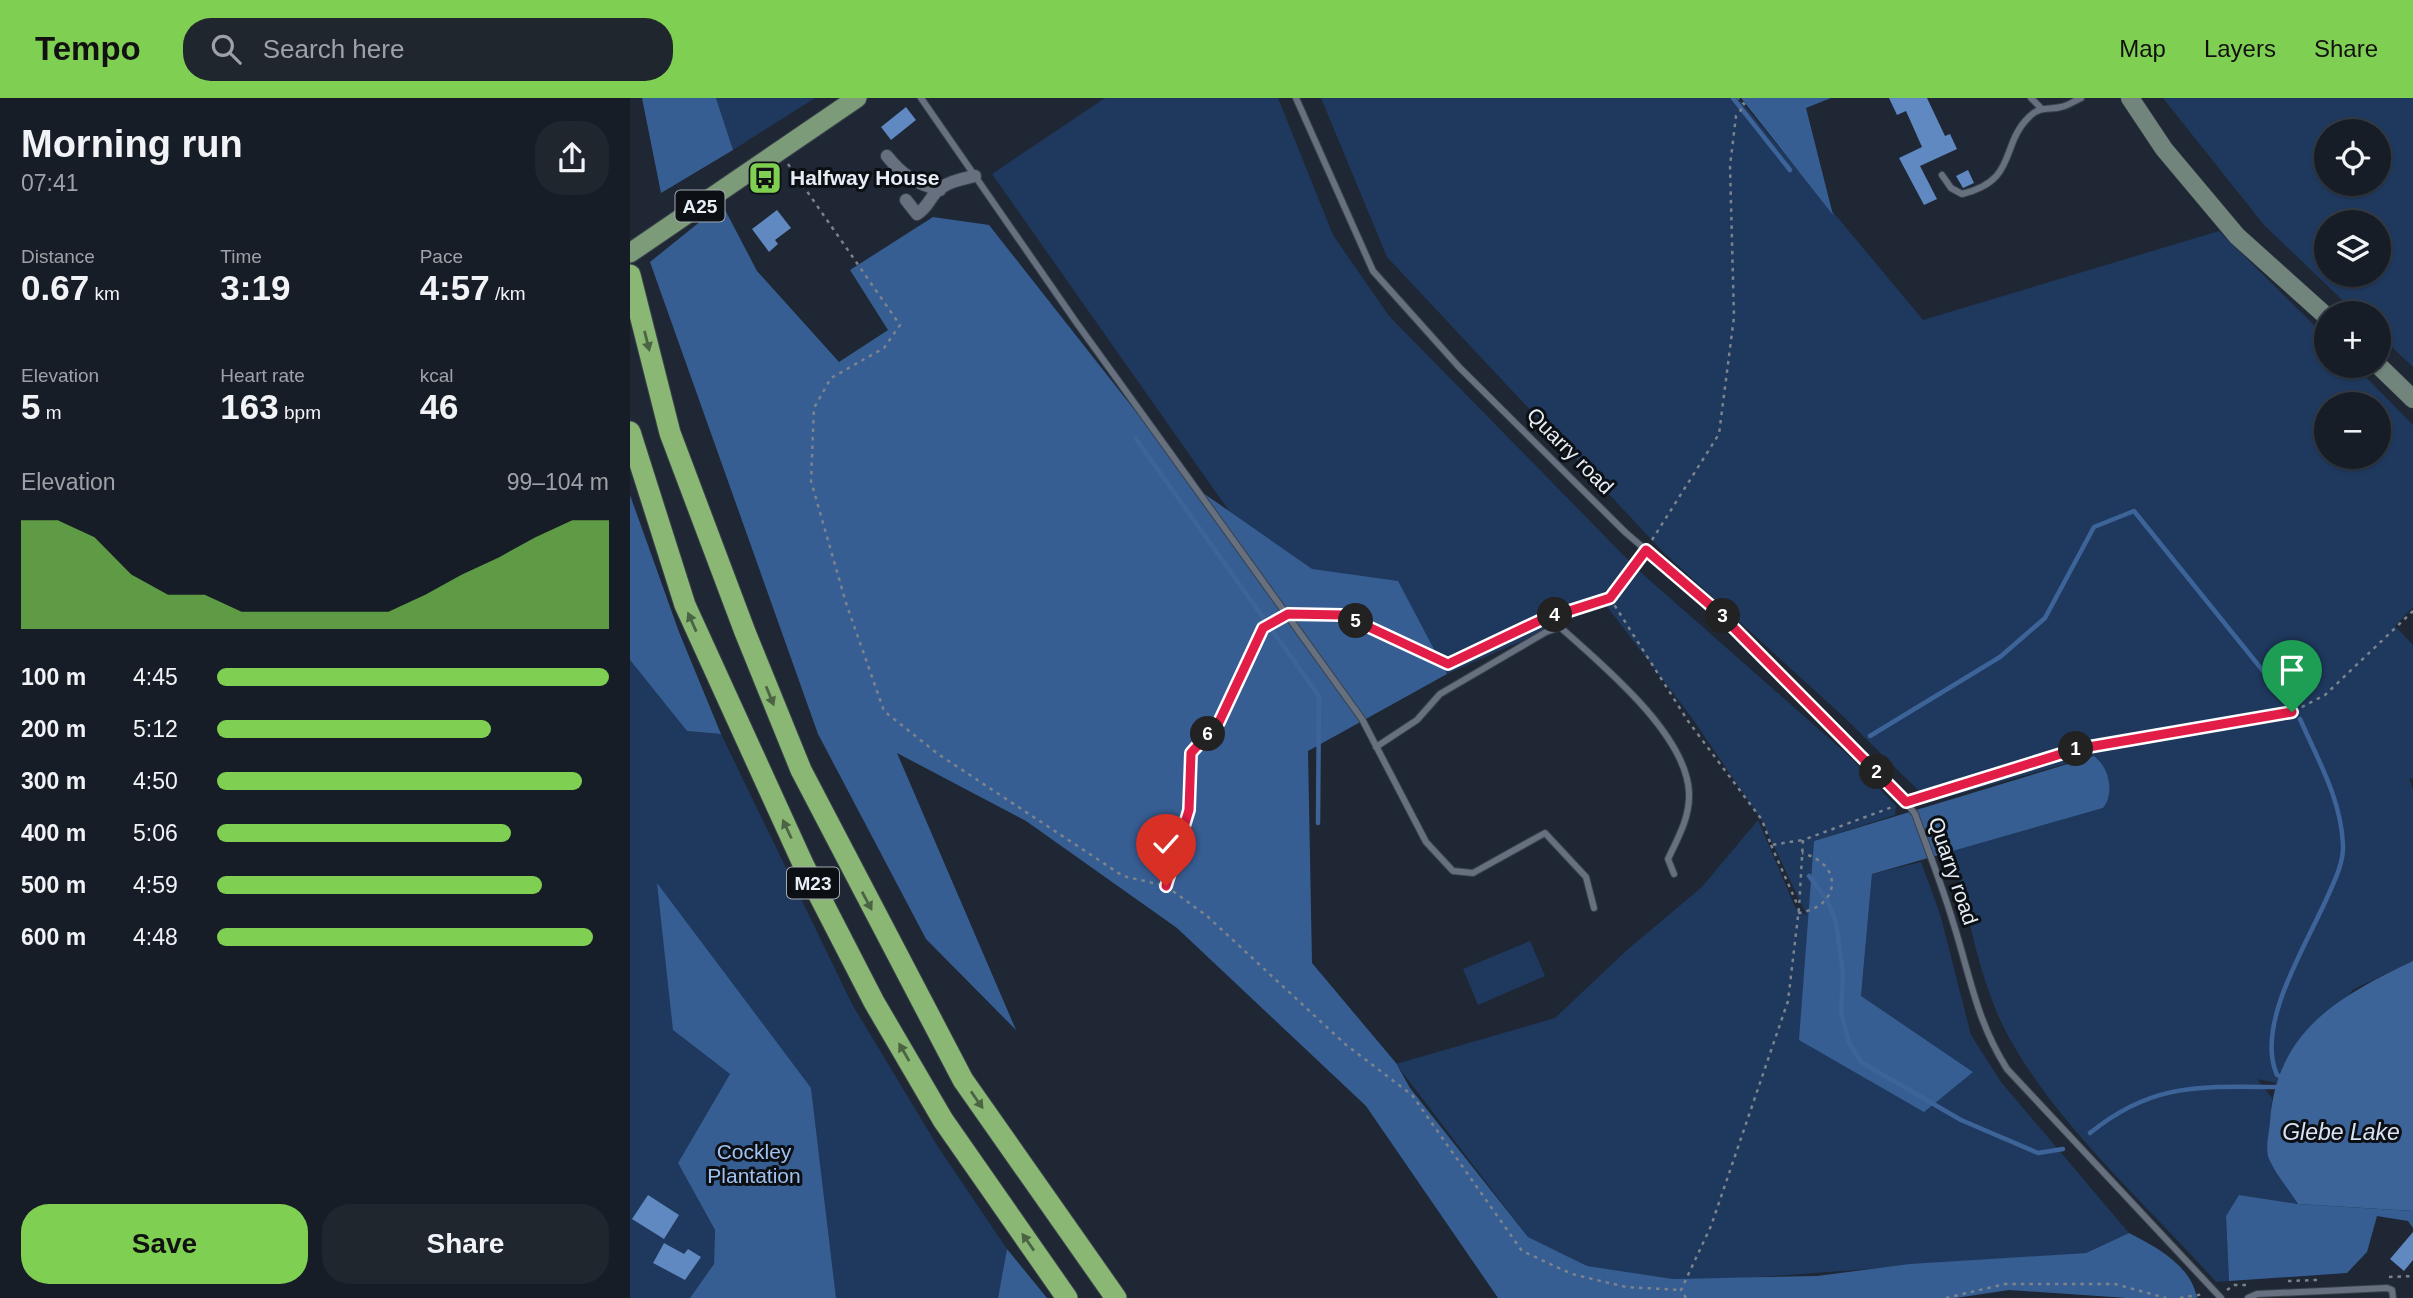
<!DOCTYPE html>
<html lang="en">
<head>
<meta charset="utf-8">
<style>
  body { margin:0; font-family:Arial,sans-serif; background:#1f262e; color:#f1f3f6; height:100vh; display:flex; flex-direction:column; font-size:26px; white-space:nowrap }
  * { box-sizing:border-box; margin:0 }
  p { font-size:23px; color:#9ea2a7 }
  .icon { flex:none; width:38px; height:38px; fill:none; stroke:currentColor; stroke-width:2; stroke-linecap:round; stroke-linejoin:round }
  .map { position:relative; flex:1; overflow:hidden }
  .side { display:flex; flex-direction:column; background:#161d26; width:630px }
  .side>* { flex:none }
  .fabs { position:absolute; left:1684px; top:21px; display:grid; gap:14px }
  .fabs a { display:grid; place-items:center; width:77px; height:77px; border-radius:50%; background:#161d26; box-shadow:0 2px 5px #0004,0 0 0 2px #353b43; font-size:35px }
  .pin { position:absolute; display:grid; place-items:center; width:60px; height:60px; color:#fff; margin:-72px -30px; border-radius:50% 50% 50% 0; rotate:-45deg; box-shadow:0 0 7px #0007 }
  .pin .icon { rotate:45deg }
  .km { position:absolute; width:35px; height:35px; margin:-18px; border-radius:50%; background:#222; color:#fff; font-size:19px; line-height:35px; text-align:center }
  .round { display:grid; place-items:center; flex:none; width:74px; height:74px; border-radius:28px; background:#1f262e }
  .headline { display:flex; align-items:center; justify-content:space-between; height:119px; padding:0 21px }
  h1 { font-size:38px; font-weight:700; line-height:52px }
  .figures { display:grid; grid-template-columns:repeat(3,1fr); gap:10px; height:119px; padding:7px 21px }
  .figures div { display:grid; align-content:center }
  .figures b { font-size:35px; font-weight:700 }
  .figures small { font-size:19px; font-weight:400 }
  .figures p { font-size:19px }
  .chart { height:196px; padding:14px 21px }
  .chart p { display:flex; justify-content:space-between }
  .chart svg { width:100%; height:126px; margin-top:7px; fill:#7fd052; opacity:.7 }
  .button { display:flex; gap:14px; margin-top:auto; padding:14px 21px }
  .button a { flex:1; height:80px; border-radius:28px; background:#7fd052; color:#111; font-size:28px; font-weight:700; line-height:80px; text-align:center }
  .button a+a { background:#1f262e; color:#f1f3f6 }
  ul { padding:0 21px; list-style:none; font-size:23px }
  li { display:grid; grid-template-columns:112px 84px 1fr; align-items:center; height:52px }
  li i { height:18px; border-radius:9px; background:#7fd052 }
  header { display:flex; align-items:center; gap:42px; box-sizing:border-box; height:98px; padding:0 35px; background:#7fd052; color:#111 }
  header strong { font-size:33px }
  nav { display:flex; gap:38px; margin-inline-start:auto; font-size:24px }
  .search { width:490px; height:63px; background:#1f262e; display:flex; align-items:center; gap:18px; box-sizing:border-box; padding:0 24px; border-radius:28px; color:#9ea2a7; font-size:26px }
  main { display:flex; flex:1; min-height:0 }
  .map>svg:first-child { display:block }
</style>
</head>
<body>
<header>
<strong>Tempo</strong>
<div class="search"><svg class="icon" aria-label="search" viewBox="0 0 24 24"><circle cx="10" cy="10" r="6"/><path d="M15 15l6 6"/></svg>Search here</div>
<nav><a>Map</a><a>Layers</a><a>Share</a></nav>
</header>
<main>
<section class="side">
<div class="headline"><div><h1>Morning run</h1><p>07:41</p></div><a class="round"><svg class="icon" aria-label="share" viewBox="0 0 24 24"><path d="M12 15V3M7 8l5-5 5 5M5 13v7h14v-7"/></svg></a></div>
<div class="figures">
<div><p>Distance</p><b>0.67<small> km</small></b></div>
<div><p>Time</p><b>3:19</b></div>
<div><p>Pace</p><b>4:57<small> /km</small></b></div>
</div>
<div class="figures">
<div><p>Elevation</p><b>5<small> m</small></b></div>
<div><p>Heart rate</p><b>163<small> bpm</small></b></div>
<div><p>kcal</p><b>46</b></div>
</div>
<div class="chart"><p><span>Elevation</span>99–104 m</p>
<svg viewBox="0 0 160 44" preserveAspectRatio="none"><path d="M0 44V6L10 6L20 12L30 25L40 32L50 32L60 38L70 38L80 38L90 38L100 38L110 32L120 25L130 19L140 12L150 6L160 6V44z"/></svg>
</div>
<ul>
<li><b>100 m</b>4:45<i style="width:100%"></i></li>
<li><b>200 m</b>5:12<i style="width:70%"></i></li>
<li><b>300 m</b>4:50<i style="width:93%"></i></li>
<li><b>400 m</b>5:06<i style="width:75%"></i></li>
<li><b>500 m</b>4:59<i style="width:83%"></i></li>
<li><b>600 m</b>4:48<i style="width:96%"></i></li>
</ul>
<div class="button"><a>Save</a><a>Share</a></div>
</section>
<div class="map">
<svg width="1783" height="1200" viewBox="0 0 1783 1200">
  <rect width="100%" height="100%" fill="#1e2733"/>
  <path fill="#1f395e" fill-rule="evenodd" d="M86 0H185L103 52Z
    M475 0H648L703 137 759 218 1008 472 1218 657 1266 708 1265 717 1184 743 1178 947 1343 974 1231 899 1242 776 1291 764 1310 816 1341 937 1371 984 1499 1135 1456 1155 1117 1180 1043 1181 956 1168 898 1139 766 966 925 920 997 852 1072 789 1128 722 1165 809 1177 818 1132 723 1062 620 975 506 817 576 682 472 604 420 362 76Z
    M691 0H1108L1293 222 1589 133 1696 239V268H1725L1783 327V509L1765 528 1783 547V681L1779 680 1783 691V863L1724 891 1653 968 1647 985 1627 981 1642 1000 1638 1059 1668 1106 1609 1097 1596 1118 1599 1183 1586 1184C1514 1103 1399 1003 1362 902 1344 855 1335 802 1322 753L1473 710 1469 662 1463 658 1300 704 1216 621 1035 456 757 159ZM1696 306H1748V359H1696Z
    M1533 0H1783V269L1748 236V215H1726L1634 127ZM1696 33H1748V86H1696ZM1696 124H1748V177H1696Z
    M0 562 57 633 91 636 222 906 308 1049 377 1151 368 1200H206L181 990 43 932 100 976 48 1065 85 1132 84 1166 60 1200H0ZM34 1145 45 1151 47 1157 38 1173 23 1165ZM58 1151 70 1159 55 1182 42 1174Z
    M900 843 915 878 848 907 833 871Z"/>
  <path fill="#375e93" d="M12 0H86L103 52 31 95Z
    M1111 0H1201L1176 10 1203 117Z
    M92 106 127 173 209 264 258 232 220 172 303 119 359 127 566 390 682 471 768 483 817 576 678 653 682 865 766 965 780 990 898 1139 957 1168 1043 1181 1187 1178 1280 1166 1456 1155 1499 1135C1526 1149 1561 1167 1567 1200H1497L1379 1192 1326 1200H868L736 1008 547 830 396 723 267 655 386 932 296 841 188 636 20 164Z
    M0 397 49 534 91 636 57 633 0 562Z
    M1464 658C1479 669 1485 695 1473 710L1242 776 1231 898 1343 974 1294 1014 1169 942 1184 743Z
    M27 785 181 990 206 1200H60L84 1166 85 1132 48 1065 100 976 43 932Z
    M1609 1097 1668 1106 1783 1113V1130L1778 1123 1747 1118 1737 1154 1717 1175 1599 1183 1596 1118Z
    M377 1151 417 1200H368Z"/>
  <path fill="#3d6499" d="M1783 863V1113L1668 1106C1659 1091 1646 1077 1639 1061 1635 1052 1639 1035 1640 1024 1646 933 1709 898 1783 863Z"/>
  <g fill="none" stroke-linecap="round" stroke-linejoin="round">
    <path stroke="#3d6499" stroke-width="4.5" d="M1103 0 1160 72
      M506 341 689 598 688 725
      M1240 638 1370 559 1415 520 1464 429 1504 413 1659 605
      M1179 778 1197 802 1206 824 1213 876 1211 914 1219 945 1231 964 1331 1022 1408 1055 1433 1051
      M1655 980 1647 977C1625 928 1675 849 1696 802 1703 786 1714 765 1713 747 1711 701 1688 662 1670 621
      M1460 1035C1524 983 1573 989 1650 989"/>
  </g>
  <path fill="#6088c1" d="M1259 0H1297L1315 38 1320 36 1327 51 1290 68 1307 101 1294 107 1269 60 1292 49 1276 13 1267 17Z
    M276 9 286 22 261 42 251 29Z
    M1338 72 1344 85 1333 90 1326 78Z
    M147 112 161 130 145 142 148 146 139 154 122 131Z
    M18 1097 49 1117 34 1141 2 1121Z
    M1783 1134V1162L1774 1173 1760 1161Z
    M34 1145 54 1156 58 1151 71 1159 55 1182 23 1165Z"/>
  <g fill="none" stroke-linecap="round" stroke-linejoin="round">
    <defs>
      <path id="lane" d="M291 0 446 224 732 621 796 744 823 773 843 775 915 735 956 779 964 810
        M666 0 743 173 829 269 995 434 1087 513 1276 704 1285 716C1298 752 1312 787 1323 824 1340 877 1346 922 1377 971L1591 1200
        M1401 0 1411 10
        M1312 77 1321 90 1332 96C1389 82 1369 47 1400 18 1410 8 1419 12 1431 9 1438 8 1444 3 1451 0
        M746 649 787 622 810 596 916 534 930 529C971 566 1057 636 1059 695 1060 719 1048 740 1038 761L1044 776
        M1618 1200 1627 1196 1757 1190 1762 1192 1763 1200"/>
      <path id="street" d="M257 58C273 78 285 85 310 92
        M276 102 287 116C297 110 299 102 306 94 316 84 332 81 345 78"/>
      <path id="secondary" d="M1500 0 1534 51 1607 138 1696 218
        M1748 267 1783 301"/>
      <path id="primary" d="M0 155 227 0"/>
      <path id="highway" d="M0 177 40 335 115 534 171 672 333 982 486 1200
        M0 334 55 507 174 768 244 904 313 1022 437 1200"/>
    </defs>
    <use href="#lane" stroke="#39414b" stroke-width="8"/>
    <use href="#street" stroke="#39414b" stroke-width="14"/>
    <use href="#secondary" stroke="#39414b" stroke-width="19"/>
    <use href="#primary" stroke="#39414b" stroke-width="21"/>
    <use href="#highway" stroke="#39414b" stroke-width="23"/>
    <path stroke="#7b838d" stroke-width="2.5" stroke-dasharray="3.5 5" stroke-linecap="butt" d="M158 66 270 227 254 250 201 280 184 310 181 383 216 505 254 613 308 656 493 778 536 788 577 818 715 946 782 997 892 1153 942 1176 996 1189 1051 1192
      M1022 442 1089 336 1104 219 1100 68 1106 18 1115 7 1108 0
      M1010 459 980 500 1058 623 1132 722 1141 747 1173 742
      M671 518 713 517 818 566 911 522 980 500
      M1284 701 1447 651 1662 614 1695 597 1783 513
      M1141 747 1168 808
      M536 788 559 712 561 655 589 624 633 530 649 521
      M1168 815C1211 809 1214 766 1172 755
      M1759 1179 1783 1178
      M1658 1183 1687 1182
      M1597 1192 1604 1187H1621
      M1056 1200 1051 1192 1081 1128 1158 903 1169 810 1173 742 1265 708
      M1316 1200 1375 1186H1485L1536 1200
      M1550 1200 1574 1196"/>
    <use href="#lane" stroke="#66707f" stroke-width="6"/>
    <use href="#street" stroke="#66707f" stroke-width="12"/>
    <use href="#secondary" stroke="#71857c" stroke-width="18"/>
    <use href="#primary" stroke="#7c9b78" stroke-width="19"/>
    <use href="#highway" stroke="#8ab774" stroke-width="21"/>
  </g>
  <defs><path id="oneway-solid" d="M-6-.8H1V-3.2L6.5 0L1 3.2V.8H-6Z" transform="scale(1.75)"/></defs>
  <g fill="#4b6444">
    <use href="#oneway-solid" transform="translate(17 243) rotate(76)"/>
    <use href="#oneway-solid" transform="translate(62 524) rotate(-114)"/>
    <use href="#oneway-solid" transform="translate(140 598) rotate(68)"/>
    <use href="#oneway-solid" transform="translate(157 731) rotate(-115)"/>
    <use href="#oneway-solid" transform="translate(237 803) rotate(62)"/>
    <use href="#oneway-solid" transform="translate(274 954) rotate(-120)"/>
    <use href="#oneway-solid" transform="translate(347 1002) rotate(55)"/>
    <use href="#oneway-solid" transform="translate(398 1144) rotate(-125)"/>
  </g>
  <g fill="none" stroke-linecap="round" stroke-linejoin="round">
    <defs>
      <path id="route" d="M536 788 559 712 561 655 589 624 633 530 658 516 713 517 818 566 911 522 980 500 1016 452 1087 513 1276 704 1447 651 1662 614"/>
    </defs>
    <use href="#route" stroke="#fff" stroke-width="14"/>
    <use href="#route" stroke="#e11d48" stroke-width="9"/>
  </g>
  <defs>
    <symbol id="bus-square" viewBox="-11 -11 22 22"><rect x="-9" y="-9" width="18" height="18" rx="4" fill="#7fd052" stroke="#0c1015"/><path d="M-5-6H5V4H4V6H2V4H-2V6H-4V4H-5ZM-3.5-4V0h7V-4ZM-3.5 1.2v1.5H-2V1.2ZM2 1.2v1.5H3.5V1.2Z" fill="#111"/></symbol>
  </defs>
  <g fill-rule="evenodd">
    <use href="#bus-square" x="116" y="61" width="38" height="38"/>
  </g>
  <g text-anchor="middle" stroke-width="6" stroke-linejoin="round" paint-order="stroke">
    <g fill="#0c1015" stroke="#a5abb2" stroke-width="2">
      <rect x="45.5" y="92.5" width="49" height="31" rx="5"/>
      <rect x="157" y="769.5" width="52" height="31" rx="5"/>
    </g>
    <g font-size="19" font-weight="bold" fill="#e6edf5">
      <text x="70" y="115">A25</text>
      <text x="183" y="792">M23</text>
    </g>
    <g font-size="21" font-weight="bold" fill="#e6edf5" stroke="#0c1015" text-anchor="start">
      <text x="160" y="87">Halfway House</text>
    </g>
    <g font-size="21" fill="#e6edf5" stroke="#0c1015">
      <text transform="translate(940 353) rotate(45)" y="7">Quarry road</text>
      <text transform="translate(1323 773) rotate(71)" y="7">Quarry road</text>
    </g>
    <g font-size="21" fill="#a0c2f1" stroke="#0c1015">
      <text x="124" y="1061">Cockley<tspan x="124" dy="24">Plantation</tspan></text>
    </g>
    <g font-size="23" font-style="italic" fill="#d8e3f3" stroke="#0c1015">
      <text x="1711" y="1042">Glebe Lake</text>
    </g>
  </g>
</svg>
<div class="fabs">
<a><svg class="icon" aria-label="locate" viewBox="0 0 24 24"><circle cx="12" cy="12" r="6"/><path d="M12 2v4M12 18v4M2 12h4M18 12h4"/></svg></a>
<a><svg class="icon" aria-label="layers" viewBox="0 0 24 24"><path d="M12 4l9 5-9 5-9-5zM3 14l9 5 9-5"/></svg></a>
<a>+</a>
<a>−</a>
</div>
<div class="pin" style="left:1662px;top:614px;background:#1e9e55"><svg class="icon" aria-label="arrive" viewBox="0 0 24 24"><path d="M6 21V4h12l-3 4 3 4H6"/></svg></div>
<div class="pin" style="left:536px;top:788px;background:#d93025"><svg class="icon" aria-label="check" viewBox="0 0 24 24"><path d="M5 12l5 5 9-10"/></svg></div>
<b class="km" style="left:1446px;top:651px">1</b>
<b class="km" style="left:1247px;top:674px">2</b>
<b class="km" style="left:1093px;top:518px">3</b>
<b class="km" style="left:925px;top:517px">4</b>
<b class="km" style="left:726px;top:523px">5</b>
<b class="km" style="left:578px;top:636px">6</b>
</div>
</main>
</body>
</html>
